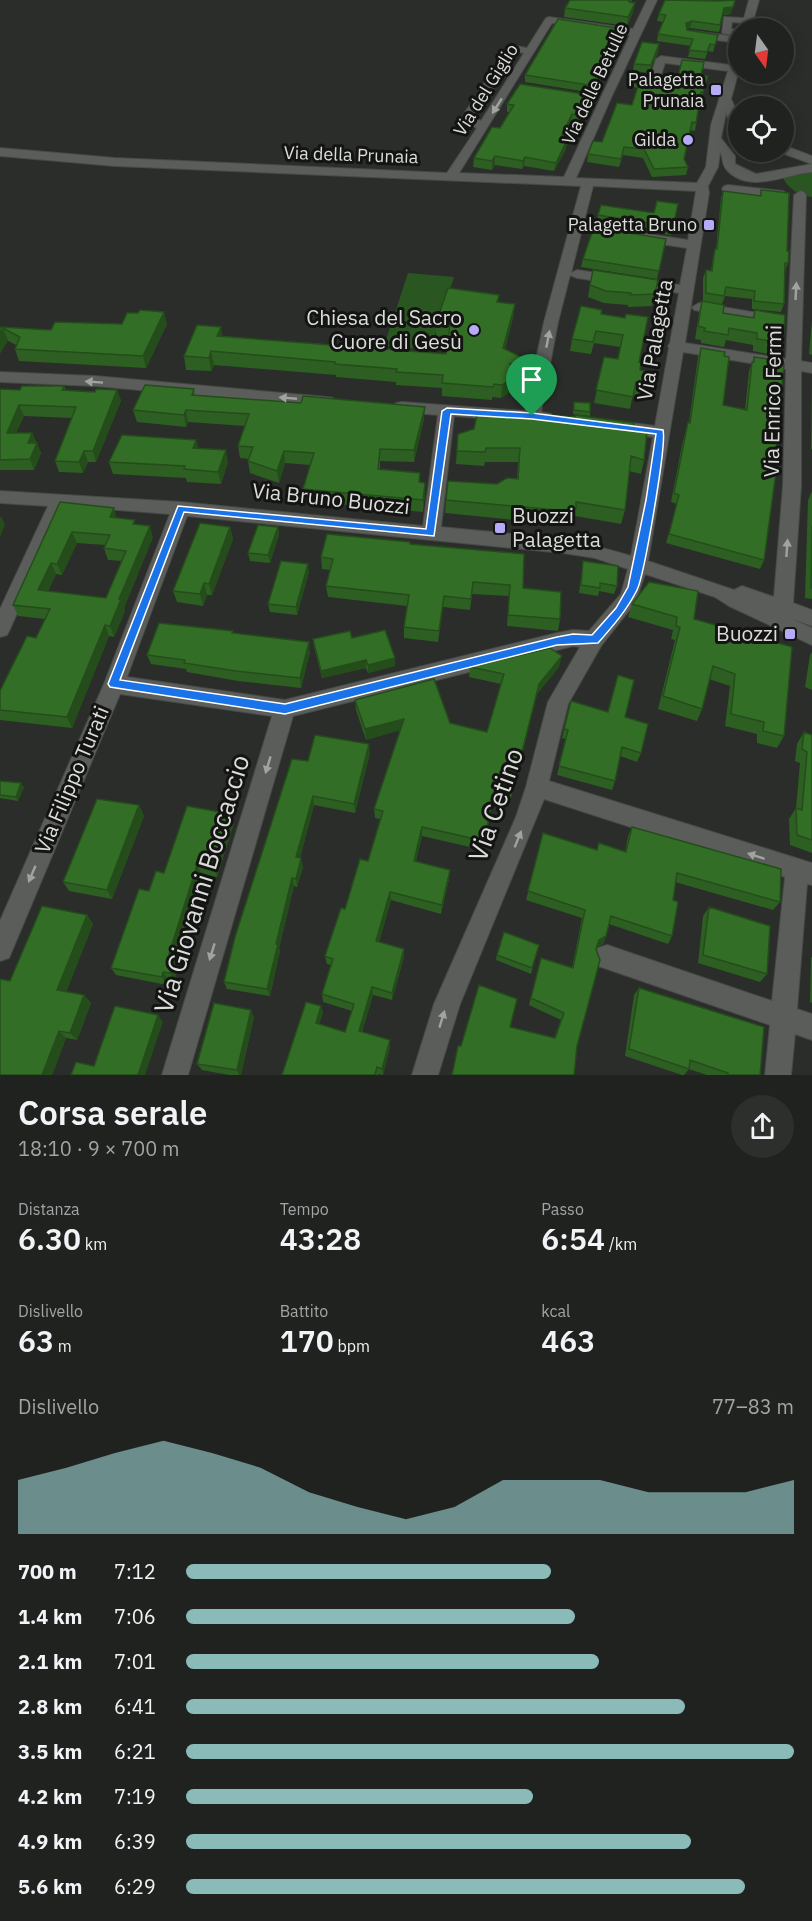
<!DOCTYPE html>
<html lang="it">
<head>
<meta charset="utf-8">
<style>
  body { margin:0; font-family:"IBM Plex Sans",sans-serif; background:#2d2f2d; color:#f1f3f6; height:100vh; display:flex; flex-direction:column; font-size:22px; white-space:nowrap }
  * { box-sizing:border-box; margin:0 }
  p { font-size:20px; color:#a2a4a5 }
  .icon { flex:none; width:33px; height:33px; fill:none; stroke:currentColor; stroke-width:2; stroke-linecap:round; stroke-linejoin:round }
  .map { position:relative; height:1075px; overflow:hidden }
  .sheet { display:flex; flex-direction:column; background:#202220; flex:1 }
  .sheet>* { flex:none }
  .needle { width:39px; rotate:166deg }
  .buttons { position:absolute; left:728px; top:18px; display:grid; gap:12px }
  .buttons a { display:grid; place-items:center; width:66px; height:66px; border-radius:50%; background:#202220; box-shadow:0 3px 15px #0003,0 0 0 2px #3d3f3e; font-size:30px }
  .pin { position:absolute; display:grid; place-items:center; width:51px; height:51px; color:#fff; margin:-62px -26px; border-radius:50% 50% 50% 0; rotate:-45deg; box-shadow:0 0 6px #0007 }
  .pin .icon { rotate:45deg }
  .round { display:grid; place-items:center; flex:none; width:63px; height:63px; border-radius:32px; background:#2d2f2d }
  .head { display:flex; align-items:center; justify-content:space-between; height:102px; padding:0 18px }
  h1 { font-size:33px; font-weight:600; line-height:45px }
  .metrics { display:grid; grid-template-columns:repeat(3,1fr); gap:9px; height:102px; padding:6px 18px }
  .metrics div { display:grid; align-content:center }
  .metrics b { font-size:30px; font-weight:600 }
  .metrics small { font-size:16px; font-weight:400 }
  .metrics p { font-size:16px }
  .chart { height:168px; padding:12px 18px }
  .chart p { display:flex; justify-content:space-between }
  .chart svg { width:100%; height:108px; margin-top:6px; fill:#8bbbb9; opacity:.7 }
  ul { padding:0 18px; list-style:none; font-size:20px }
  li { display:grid; grid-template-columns:96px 72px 1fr; align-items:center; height:45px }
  li i { height:15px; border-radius:8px; background:#8bbbb9 }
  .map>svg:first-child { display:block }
</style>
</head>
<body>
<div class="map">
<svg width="812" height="1075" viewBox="0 0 812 1075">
  <rect width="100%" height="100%" fill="#2a2d2a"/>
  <path fill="#2a5721" d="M812 168V197C798 195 788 189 782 176Z
    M408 273 454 277 430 350 384 346Z"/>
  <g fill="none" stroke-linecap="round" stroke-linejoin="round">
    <defs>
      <path id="minor" d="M647 0H657L610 100 576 178 697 183 706 167 711 125 728 71 665 63 659 81 633 79V75H651L656 59 661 56 730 65 733 56 738 53V73L731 99 738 114V130L732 127 726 113 721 138 735 156V164L756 174 812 164V172C786 174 748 195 726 169 721 163 724 158 720 152L718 167 708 186 709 193 685 343 786 359 794 195 800 191 804 192 806 195 801 361 812 363V373L801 371V486L793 603 812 610V626L792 619 812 628V645L729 606 715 597 645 574 635 603 601 646 568 704 549 781 812 863V885L807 884 797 1009 812 1014V1040L795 1034 791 1075H765L770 1025 607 969 598 966 595 957 598 948 607 945 772 1001 785 877 544 799 460 1004 438 1075H412L434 1004 516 817 526 787 548 702 580 647 573 646 293 716 188 1075H162L272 716 120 694 9 958 0 961V921L104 684 170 514 65 506 10 629 7 635 0 637V609L48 506 0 503V491L181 502 423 526 438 415 402 412 396 411 394 407 396 403 402 402 525 411 544 322 581 186 115 166 0 156V148L115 158 447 173 477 128 460 120 507 49 516 46 527 48 546 18 549 17 633 29ZM552 23 630 35 564 177 459 173ZM517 52 524 53 481 121 473 118ZM593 186 696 191 688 240 641 233 634 237 641 241 687 248 680 285 577 270 571 273ZM570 275 577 278 679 293 670 343 668 346 669 348 655 426 609 420 603 422 601 426 603 430 609 432 653 437 631 556C569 536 505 534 441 527L454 416 545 423 551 422 553 418 551 414 541 412 558 322ZM683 352 786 369 783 486 774 597 742 586 734 590 648 561ZM187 516 563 553 595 558 628 569 621 594 589 631 573 630 557 633 285 700 127 677Z
        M749 0H759L751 28H741L742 23 732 22 731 29 738 30V36L722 33 724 17 744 18Z
        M692 31 738 37V43L688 36 687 34Z
        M783 145 812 156V164L779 152H783Z
        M728 185 783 191 789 195 783 199 724 192 722 189 724 186Z
        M699 303 775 316 782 320 775 324 694 310 692 307Z
        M0 372 95 376 327 397 333 398 335 402 333 406 327 407 95 386 0 382Z"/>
    </defs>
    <use href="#minor" stroke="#474946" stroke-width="2"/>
    <use href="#minor" fill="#5a5d59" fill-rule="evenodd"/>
  </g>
  <path fill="#2c5f21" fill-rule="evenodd" d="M632 0 631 3 633 12 627 26 564 17 565 8Z
    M659 14H731L723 15 719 32 690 28 687 29V30L718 35 713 52 708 51 705 59 688 57 691 46 657 41 658 34 663 22 657 21Z
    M623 29 622 36 594 93 525 82V75Z
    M659 44 658 52 649 73 633 71 634 64Z
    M701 75 708 76 701 100H700L695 131 690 130 684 159 688 167 686 175 652 177 643 158 623 155 619 167 587 162 588 154 602 142 632 105 638 88 627 86 628 78Z
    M590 95 588 103 579 123 571 122 562 139 567 140 566 149 554 171 524 166 522 169 495 165 492 170 473 167 474 158 500 128 509 112H507V104Z
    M761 190 787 251 788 263 785 271 784 304 781 312 752 309V299L725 296 722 304 723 313 752 318 755 310 783 343 778 356 753 351V345L726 340 724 347 701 343V340L695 339 699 313 702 301H703V278L706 270 711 271 713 257 715 249H716L721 198 723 191 760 196Z
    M678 204 671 235 597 223 598 215 654 213Z
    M666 239 657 279 581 267 583 259Z
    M590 285 655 294 652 306 628 307V305L604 303 588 297Z
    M499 295 498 302 515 304 513 318 505 349 523 372 513 376V390L501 398 492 397V400L442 396V388L396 385V382L336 377V375L214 365 211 371 186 370 184 356 223 336 446 354 448 338 436 336V323Z
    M138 313 167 324 146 368 19 361 15 349 16 345 8 341 0 327 51 330 122 324Z
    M601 314 625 318 639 362 642 384 639 396 633 395 630 409 594 403 604 357 618 359 620 347 594 343 591 354 570 351 572 339Z
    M812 320V355L809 354Z
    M701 348 723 405 745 410 749 371 754 357 764 560 760 569 666 543 677 504 671 502 682 445 688 422H689L698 357Z
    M812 380V449H811Z
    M64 386 66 391 95 392 117 390 121 401 96 462H88L83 473 59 472 55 461 72 418 24 416 16 433H32L41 453 34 470H0V389L20 390Z
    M194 389 195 395 424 419 414 462 380 461V469L420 473V482L425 494 423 512 304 501 303 489 310 465 285 463 279 483 250 473 248 461 249 459 240 458 238 446 245 426 188 422 186 427 137 422 133 410Z
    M574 402 590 412V416L573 414Z
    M633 430 644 460 641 474 629 471 625 510 621 524 575 516 574 523 566 522V525L445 513 446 500 497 484 517 479 518 462H485L484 466 456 464 458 434Z
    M196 440 198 448 228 462 221 484 187 482 186 478 113 474 109 462Z
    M812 491V599L805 598 808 500Z
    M60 502 136 524 153 537 124 608 125 611 114 637 109 636 72 728 0 720V691L36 638 45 619 18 616 13 605ZM77 543 105 545 104 548 108 560 122 561 106 598 48 591 56 574 62 575Z
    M230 527 233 539 212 595H207L203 606 177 602 173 591Z
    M278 527 279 535 270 563 250 561 248 553Z
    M410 544 523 588 560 619 558 631 507 626 509 596 472 594 470 610 443 607 438 642 404 638V627L407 606 328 597 326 586 330 570 322 569 321 557Z
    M583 561 617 586 614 594 599 591 598 596 579 593Z
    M309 572 297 615 270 612 268 604Z
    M632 604 694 619 784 736 777 748 757 743V734L725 726 730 686 709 679 702 709 697 721 658 709 675 640 671 639 673 630 628 617Z
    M233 631 234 634 310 652 301 688 238 681 187 672 186 669 151 664 147 655Z
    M313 639 395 658V666L368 673 366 668 322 678 314 647Z
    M812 652V690L805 687 810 655Z
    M470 667H559L537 694 511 798 494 793 483 850 422 836 416 861 449 879 441 914 391 900 379 942 404 957 392 1000 373 995 362 1032 390 1040V1047L383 1075 378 1074V1075H282L321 1006 323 1013 319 1024 345 1032 352 1011 323 1002 322 994 331 965 327 964 325 956 345 909 368 861 380 819 375 818 374 809 400 730 366 740 356 710 355 700 487 732 501 684 469 677Z
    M571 701 625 717 641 753 637 762 620 756 615 781 612 790 557 775 566 739 562 738Z
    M804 732 812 735V853L790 845 789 819 796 808 800 763 795 761 797 744Z
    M370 753 355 813 314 805 300 858 303 867 297 887 294 886 279 948 280 951 270 996 227 989 224 982 308 761Z
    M0 781 24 787 18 801 0 798Z
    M139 805 144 816 112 899 69 891 63 882Z
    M234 823 217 877 201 874 175 955 180 963 174 981 168 979 167 985 116 975 111 968 164 873Z
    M632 827 780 902 773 910 675 882 673 900 672 936 668 944 609 924 606 936 603 944 597 947 577 1046H461L510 1027 554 1038 561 1020 529 1005 541 958 572 968 582 918 526 900 543 833 596 850 599 843 625 852 628 836Z
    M709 907 767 974 760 982 698 963 703 916Z
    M87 915 93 924 66 992 84 995 91 1003 77 1040 66 1038 52 1075H0L10 981Z
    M539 945 531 974 496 960 497 955Z
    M811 957H812V1003L810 1002Z
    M639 988 760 1075H707L689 1069 684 1075H682L625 1056 634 995Z
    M254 1017 241 1075H229L202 1070 197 1064Z"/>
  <path fill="#244d1b" d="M735 0 731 14 723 15 724 8Z
    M635 3 633 12 627 26 628 17Z
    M692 21 690 28 684 30 686 23Z
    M623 29 622 36 594 93 595 86Z
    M659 44 658 52 649 73 651 65Z
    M590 95 588 103 579 123 580 115Z
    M572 114 571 122 559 147 560 139Z
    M567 140 566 149 554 171 556 163Z
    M495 156V165L492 170V161Z
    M525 157 524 166 522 169 523 161Z
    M515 304 513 318 502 362 503 348Z
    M164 312 167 324 146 368 143 356Z
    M221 327 223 340 217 336Z
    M3 328 8 341 0 354V334Z
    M211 351 214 365 211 371 209 358Z
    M525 359 523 372 513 376V390L501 398 502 385 510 364Z
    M117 390 121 401 96 462 93 451Z
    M19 405 24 416 11 443 7 433Z
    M425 407 424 419 414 462V450Z
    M186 410 188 422 186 427 184 415Z
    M32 433 36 444 28 443Z
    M196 440 199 452 193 448Z
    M37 443 41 453 34 470 30 459Z
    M226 450 228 462 221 484 218 472Z
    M84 451 88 462 83 473 79 462Z
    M284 451 285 463 279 483 277 471Z
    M425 483V494L423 512V500Z
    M114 508 117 520 110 517Z
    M1 516 5 525 0 537V519Z
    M150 526 153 537 124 608 125 611 114 637 110 626 119 599Z
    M230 527 233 539 212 595 209 584Z
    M278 527 279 535 270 563 268 555Z
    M72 532 77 543 62 575 57 564Z
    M51 563 56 574 43 601 38 590Z
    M308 564 309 572 297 615 296 607Z
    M204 583 207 595 203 606 200 594Z
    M105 625 109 636 72 728 67 717Z
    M309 642 310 652 301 688 300 678Z
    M562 656 559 667 537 694 511 798 539 684Z
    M395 658V666L368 673V665Z
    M366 660V668L322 678 321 671Z
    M404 719V729L366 740 365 729Z
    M369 744 370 753 355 813 354 804Z
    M21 783 24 787 18 801 16 797Z
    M313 796 314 805 298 866 296 857Z
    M139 805 144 816 112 899 107 890Z
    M231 814 234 823 217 877 214 868Z
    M422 827V836L414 869V861Z
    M301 858 303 867 297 887 296 879Z
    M197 865 201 874 173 961 169 954Z
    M450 870 449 879 441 914 442 905Z
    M292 878 294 886 279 948 280 951 270 996 267 989 276 944Z
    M390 892 391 900 377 949 376 941Z
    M87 915 93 924 64 998 57 990Z
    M606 936 603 944 596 947 599 940Z
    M404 949V957L392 1000V993Z
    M176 955 180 963 174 981 170 973Z
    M163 972 168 979 167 985 162 977Z
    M372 987 373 995 360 1038 359 1031Z
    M84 995 91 1003 77 1040 70 1033Z
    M321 1006 323 1013 317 1030 316 1023Z
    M251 1010 254 1017 241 1075H239L237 1070Z
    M158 1015 163 1022 145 1075H138Z
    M59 1031 66 1038 52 1075H42Z
    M390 1040V1047L383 1075 382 1069Z"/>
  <path fill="#336e26" stroke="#244d1b" stroke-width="1.5" fill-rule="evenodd" d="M570 0H629V2L635 3 628 17 565 8Z
    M665 0 718 1 735 0 733 7 724 8 720 25 692 21 686 23 687 30 718 35 715 45 710 44 707 52 689 50 693 39 658 34 666 15 659 14Z
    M558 19 623 29 595 86 525 75Z
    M642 42 659 44 651 65 634 64Z
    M682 60 704 62 701 75 708 76 703 92H701L696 123 692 122 684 159 688 167 654 169 644 149 624 147 621 159 588 154 593 141 602 142 617 103 632 105 640 80 628 78 630 73 678 77Z
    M520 84 590 95 580 115 572 114 560 139 567 140 556 163 525 157 523 161 495 156 492 161 474 158 492 127 500 128 514 105 507 104Z
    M761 190 789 193 787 251H789L788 263H785L784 304 754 301 755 291 726 287 724 296 706 293V270L712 271 715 249H717L723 191 761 196Z
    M657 201 678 204 673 227 598 215 601 205 654 213Z
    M594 227 666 239 659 271 583 259Z
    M593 270 658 280 655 294 630 295 631 293 606 291 590 285Z
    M448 288 499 295 497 302 515 304 503 348 525 359 510 364 514 368 508 371 514 377 502 385 494 384 493 387 442 383 443 375 396 372 397 369 335 364V362L211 351 209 358 184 356 197 325 221 327 217 336 446 354 450 325 436 323Z
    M702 301 724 305 723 313 754 318 755 310 785 315 783 343 757 339V333L729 328 728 335 704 331 705 328 698 326Z
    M581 306 602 310 601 314 625 318 626 314 648 317 639 362 641 363 640 370 644 371 642 384 636 382 633 397 596 390 604 357 618 359 623 335 596 331 593 342 572 339Z
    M140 310 164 312 143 356 15 349 20 337 3 328 0 334V327L51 330 55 322 122 324 127 313H138Z
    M701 348 725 352 724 356 729 357 723 405 747 410 752 362H754V357L781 361 784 364 774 472H776L764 560 669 534 679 495 674 493 688 422 690 423Z
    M145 385 194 389 192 395 301 403 303 396 425 407 414 450 380 449 378 469 420 473 419 482 425 483 423 500 303 489 314 453 284 451 277 471 248 461 253 447 238 446 249 414 186 410 184 415 133 410Z
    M22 386H64L62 390 95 392 96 389 117 390 93 451H84L79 462 55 461 76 407 19 405 7 433H32L28 443H37L30 459 0 460V389L20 390Z
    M574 402 590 403V412L574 410Z
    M522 413 575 417V415L634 423 633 430 647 431 644 460 631 456 625 510 576 502V509L568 508V511L446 500 448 481 497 484 507 478 518 479 520 448H486L485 452 457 451 458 434 474 429 477 415 522 418Z
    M122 435 196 440 193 448 226 450 218 472 184 469 185 466 109 462Z
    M60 502 114 508 110 517 135 520 133 524 150 526 119 599H121L110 626 105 625 67 717 0 710V691L27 636 36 638 50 609 13 605ZM72 532 110 535 104 548 126 551 106 598 38 590 51 563 57 564Z
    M200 523 230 527 209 584 204 583 200 594 173 591Z
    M258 525 278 527 268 555 248 553Z
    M812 526V588H811Z
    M327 534 410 542V544L524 554 523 588 561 592 560 619 508 615 510 585 473 582 471 599 444 596 439 631 404 627 409 595 326 586 333 559 321 557Z
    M281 561 308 564 296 607 268 604Z
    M583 561 618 566 617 586 600 583V588L581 585Z
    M649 582 698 591 694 619 792 647 784 736 763 731 764 722 731 714 735 674 713 666 702 709 663 696 680 627 676 626 677 617 632 604Z
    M159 623 233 631 232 633 309 642 300 678 236 671 184 663 185 660 147 655Z
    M385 630 395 658 368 665 366 660 321 671 313 639 350 631 352 638Z
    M550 648 562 656 539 684 513 788 496 784 484 841 422 827 414 861 450 870 442 905 390 892 376 941 404 949 392 993 372 987 359 1031 390 1040 382 1069 377 1067 375 1075H282L306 1002 321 1006 316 1023 345 1032 354 1004 322 994 333 959 325 956 341 908 345 909 360 859 368 861 383 811 374 809 404 719 365 729 355 700 434 679 450 723 487 732 504 674 470 667Z
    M618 675 634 680 625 717 648 724 641 753 622 747 615 781 559 766 568 730 564 729 571 701 608 712Z
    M804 732 812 735V840L797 835 796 808 802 810 807 752 802 749Z
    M315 735 369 744 354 804 313 796 296 857 301 858 296 879 292 878 276 944H278L267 989 224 982 235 937 292 759 308 761Z
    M0 781 21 783 16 797 0 795Z
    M97 799 139 805 107 890 63 882Z
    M187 806 231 814 214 868 197 865 169 954 176 955 170 973 163 972 162 977 111 968 139 889 149 891 156 871 164 873Z
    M632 827 781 869 780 902 677 873 673 900 678 902 672 936 611 916 606 936 599 940 596 949 600 960 577 1046 574 1075H452L458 1046H461L479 985 517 999 510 1027 555 1038 564 1013 531 998 541 958 573 968 585 910 528 891 543 833 597 850 599 843 626 852Z
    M42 906 87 915 57 990 84 995 70 1033 59 1031 42 1075H0V979L10 981Z
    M709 907 770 926 767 974 703 955Z
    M504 932 539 945 532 968 497 955Z
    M639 988 764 1027 760 1075H728V1073L690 1060 689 1069 629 1049Z
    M214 1003 251 1010 237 1070 197 1064Z
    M115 1006 158 1015 138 1075H71L76 1062 94 1066Z"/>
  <defs><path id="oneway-solid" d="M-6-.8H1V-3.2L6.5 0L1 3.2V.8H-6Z" transform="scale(1.5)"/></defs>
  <g fill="#a1a3a0">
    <use href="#oneway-solid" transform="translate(497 106) rotate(122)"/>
    <use href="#oneway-solid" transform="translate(796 291) rotate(-87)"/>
    <use href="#oneway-solid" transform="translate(548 339) rotate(-79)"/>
    <use href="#oneway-solid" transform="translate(94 382) rotate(-176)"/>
    <use href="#oneway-solid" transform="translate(288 398) rotate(-175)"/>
    <use href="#oneway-solid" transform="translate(787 548) rotate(-86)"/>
    <use href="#oneway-solid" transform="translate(268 765) rotate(107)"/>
    <use href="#oneway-solid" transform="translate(518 839) rotate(-68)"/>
    <use href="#oneway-solid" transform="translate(756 856) rotate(-162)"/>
    <use href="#oneway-solid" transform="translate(32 874) rotate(113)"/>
    <use href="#oneway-solid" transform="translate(212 952) rotate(107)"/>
    <use href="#oneway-solid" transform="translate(442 1019) rotate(-73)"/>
  </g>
  <path fill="#1a73e8" stroke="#fff" stroke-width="1.5" fill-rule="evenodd" d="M447 408 532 413 663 430C667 444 644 576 637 590 627 610 613 626 598 643L557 645 285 714 110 687 108 684 178 506 426 529 442 411ZM451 414 532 419 656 434 646 500 628 587 616 608 592 635 573 634 557 637 285 704 120 680 184 512 434 536Z"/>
  <g fill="#b6abf8" stroke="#141513" stroke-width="2">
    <rect x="710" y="84" width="12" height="12" rx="3"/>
    <circle cx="688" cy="140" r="6"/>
    <rect x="703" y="219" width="12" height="12" rx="3"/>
    <circle cx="474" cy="330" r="6"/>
    <rect x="494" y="522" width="12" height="12" rx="3"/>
    <rect x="784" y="628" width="12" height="12" rx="3"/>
  </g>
  <g text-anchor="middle" stroke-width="6" stroke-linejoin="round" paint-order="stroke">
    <g font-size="18" fill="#dbdddb" stroke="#141513" text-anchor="end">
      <text x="704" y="86">Palagetta<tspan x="704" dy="21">Prunaia</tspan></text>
      <text x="676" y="146">Gilda</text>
      <text x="697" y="231">Palagetta Bruno</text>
    </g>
    <g font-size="18" fill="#dbdddb" stroke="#141513">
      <text transform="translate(595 84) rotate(-65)" y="6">Via delle Betulle</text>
      <text transform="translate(486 90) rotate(-58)" y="6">Via del Giglio</text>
      <text transform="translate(351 155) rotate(2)" y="6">Via della Prunaia</text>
    </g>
    <g font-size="21" fill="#dbdddb" stroke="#141513" text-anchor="end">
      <text x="462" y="325">Chiesa del Sacro<tspan x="462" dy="24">Cuore di Gesù</tspan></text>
      <text x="512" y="523" text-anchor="start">Buozzi<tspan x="512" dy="24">Palagetta</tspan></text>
      <text x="778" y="641">Buozzi</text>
    </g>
    <g font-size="21" fill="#dbdddb" stroke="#141513">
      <text transform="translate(655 340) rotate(-80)" y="7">Via Palagetta</text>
      <text transform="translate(773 401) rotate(-89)" y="7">Via Enrico Fermi</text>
      <text transform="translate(331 499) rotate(6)" y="7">Via Bruno Buozzi</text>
      <text transform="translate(72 780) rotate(-67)" y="7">Via Filippo Turati</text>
    </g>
    <g font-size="26" fill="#dbdddb" stroke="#141513">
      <text transform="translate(496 805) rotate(-71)" y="9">Via Cetino</text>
      <text transform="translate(202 884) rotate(-73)" y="9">Via Giovanni Boccaccio</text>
    </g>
  </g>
</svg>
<div class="buttons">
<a><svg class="needle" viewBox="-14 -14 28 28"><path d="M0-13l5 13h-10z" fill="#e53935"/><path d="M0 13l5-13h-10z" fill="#a2a4a5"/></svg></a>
<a><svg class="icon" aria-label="locate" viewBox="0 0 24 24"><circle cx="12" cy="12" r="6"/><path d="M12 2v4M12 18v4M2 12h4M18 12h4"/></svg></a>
</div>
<div class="pin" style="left:532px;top:416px;background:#1e9e55"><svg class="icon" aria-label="arrive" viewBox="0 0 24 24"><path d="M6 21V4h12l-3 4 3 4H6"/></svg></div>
</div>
<section class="sheet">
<div class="head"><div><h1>Corsa serale</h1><p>18:10 · 9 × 700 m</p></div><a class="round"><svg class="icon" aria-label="share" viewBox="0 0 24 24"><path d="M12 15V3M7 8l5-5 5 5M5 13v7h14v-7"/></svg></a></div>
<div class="metrics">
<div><p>Distanza</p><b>6.30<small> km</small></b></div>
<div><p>Tempo</p><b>43:28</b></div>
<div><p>Passo</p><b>6:54<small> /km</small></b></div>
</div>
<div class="metrics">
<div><p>Dislivello</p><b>63<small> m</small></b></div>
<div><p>Battito</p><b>170<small> bpm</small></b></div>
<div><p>kcal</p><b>463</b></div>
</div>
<div class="chart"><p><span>Dislivello</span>77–83 m</p>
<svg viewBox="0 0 160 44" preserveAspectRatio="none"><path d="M0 44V22L10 17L20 11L30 6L40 11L50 17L60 27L70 33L80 38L90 33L100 22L110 22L120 22L130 27L140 27L150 27L160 22V44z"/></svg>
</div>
<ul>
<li><b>700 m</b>7:12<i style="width:60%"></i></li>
<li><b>1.4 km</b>7:06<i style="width:64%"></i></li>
<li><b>2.1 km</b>7:01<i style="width:68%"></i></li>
<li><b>2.8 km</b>6:41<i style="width:82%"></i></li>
<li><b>3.5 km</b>6:21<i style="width:100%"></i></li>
<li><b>4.2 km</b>7:19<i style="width:57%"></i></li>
<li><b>4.9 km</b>6:39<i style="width:83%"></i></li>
<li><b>5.6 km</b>6:29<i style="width:92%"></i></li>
</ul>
</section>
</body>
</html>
